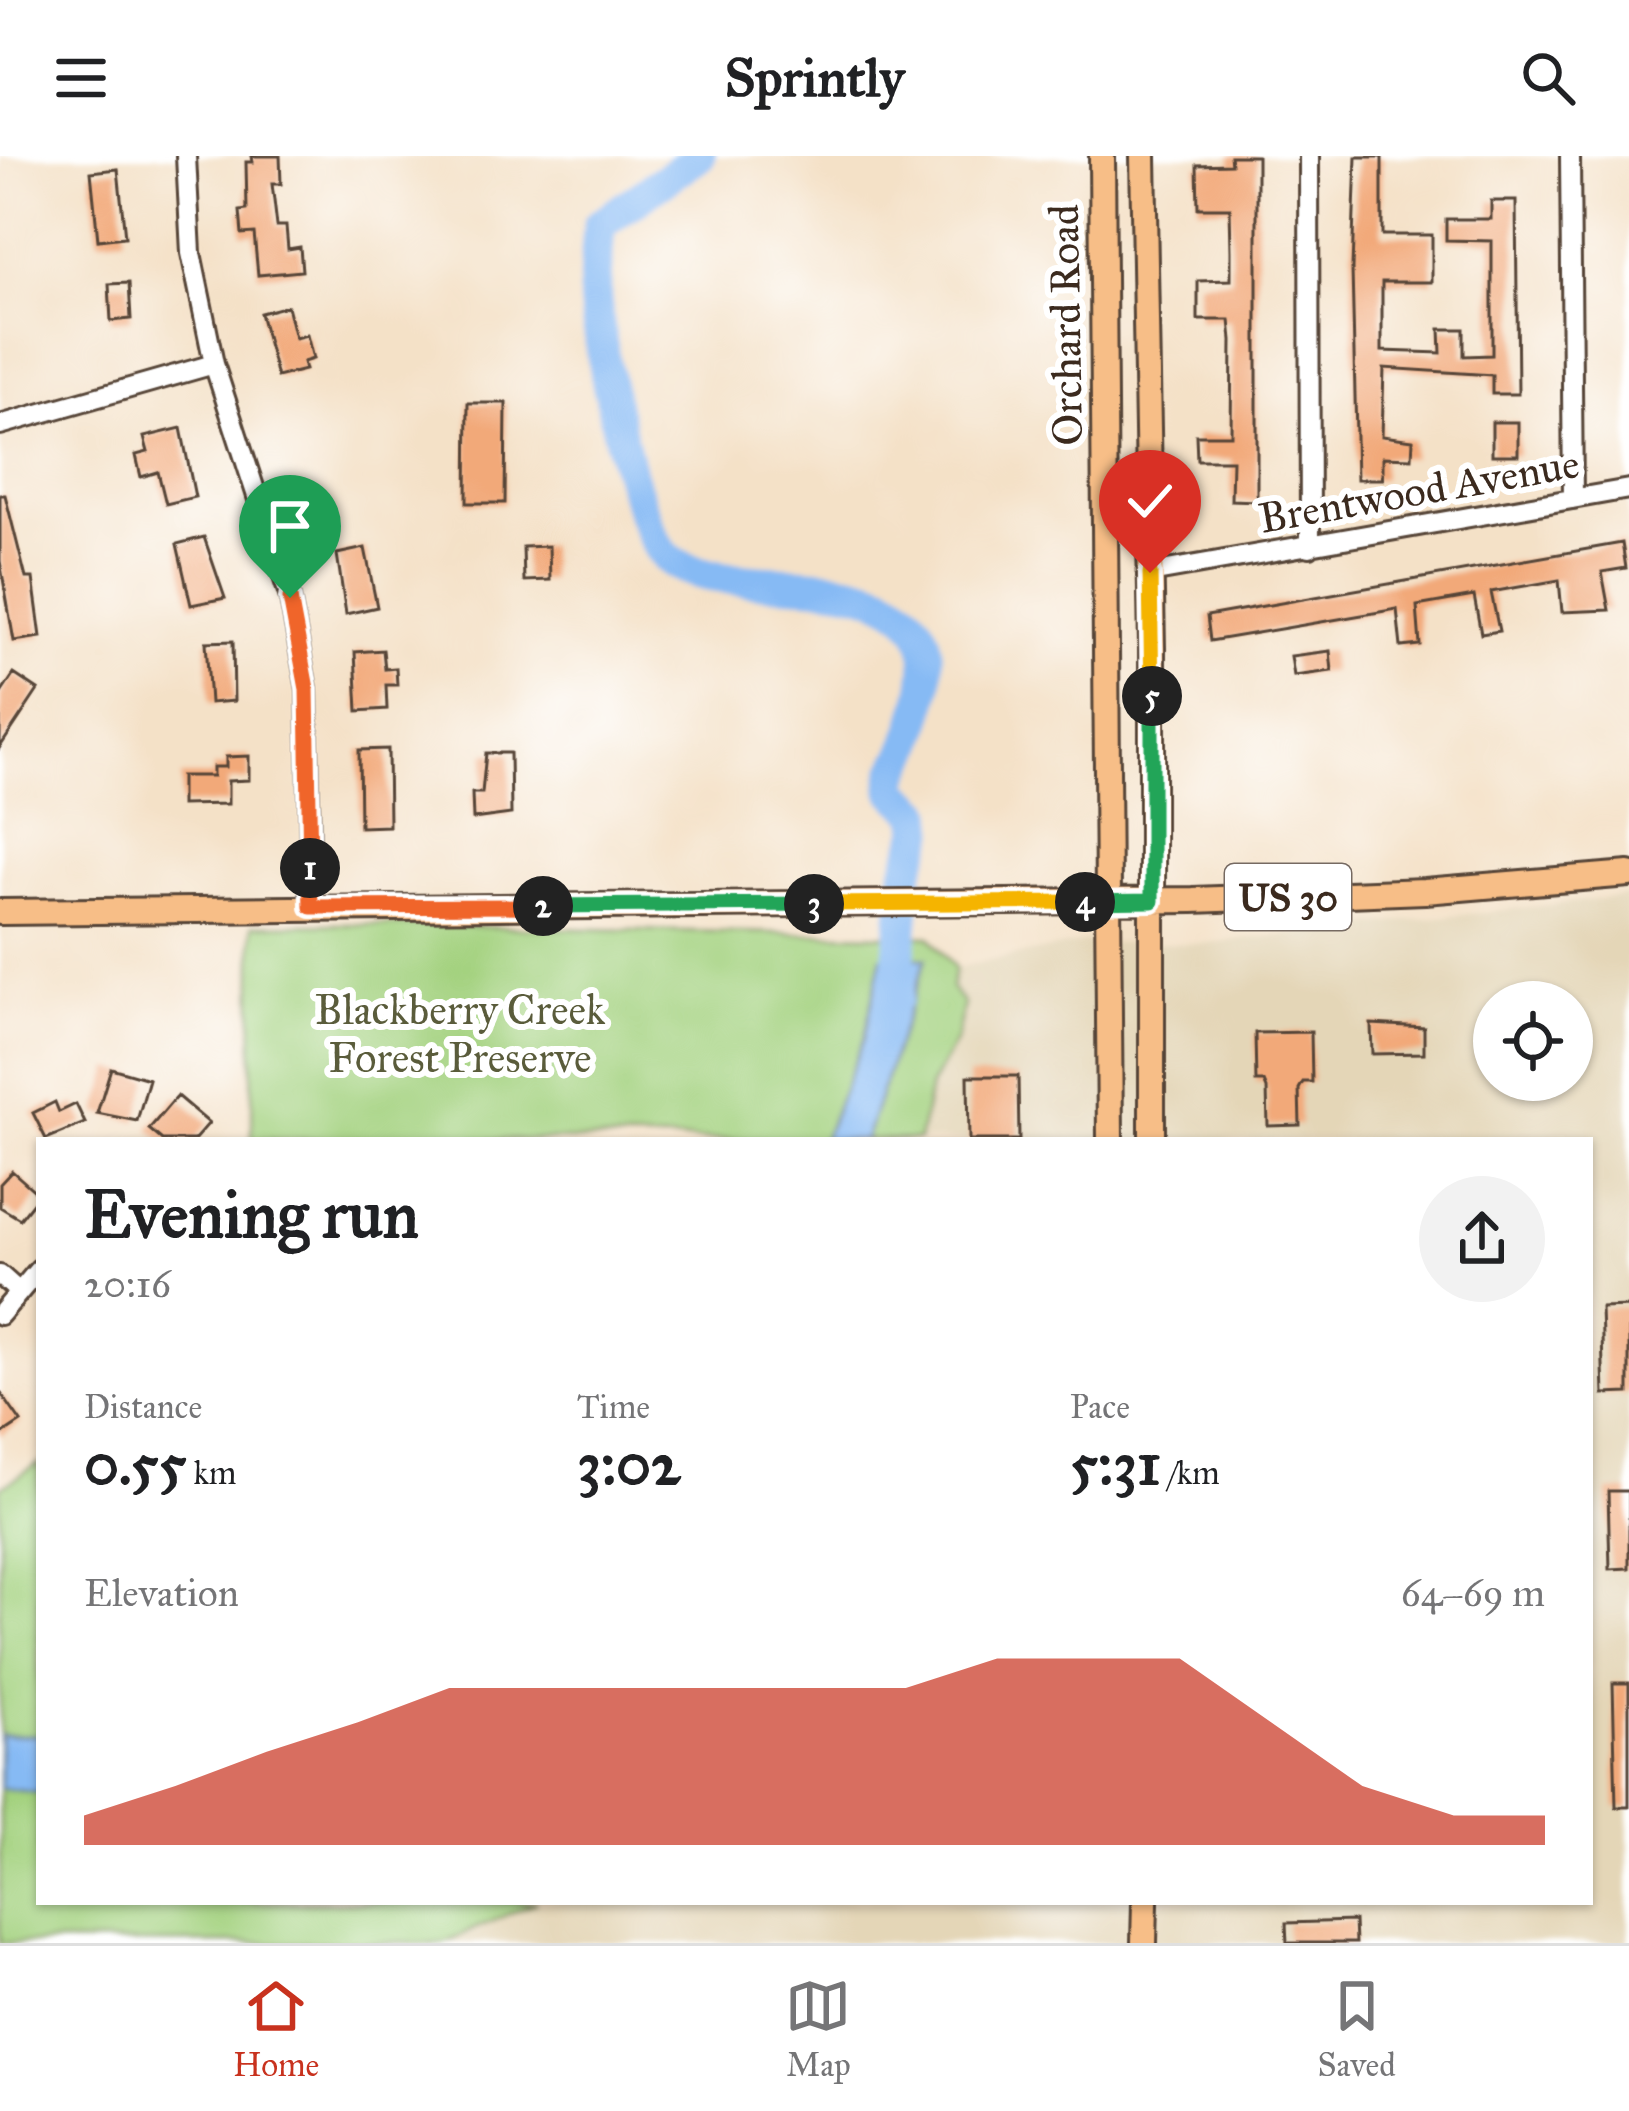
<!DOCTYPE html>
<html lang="en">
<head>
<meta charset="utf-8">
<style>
  body { margin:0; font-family:"IM FELL Great Primer",serif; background:#f2f2f2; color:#202124; height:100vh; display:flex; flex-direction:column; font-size:45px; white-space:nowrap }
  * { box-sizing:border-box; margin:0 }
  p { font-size:39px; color:#757577 }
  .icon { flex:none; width:66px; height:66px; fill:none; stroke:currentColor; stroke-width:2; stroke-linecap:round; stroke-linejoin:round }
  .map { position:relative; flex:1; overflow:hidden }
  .side { position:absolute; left:36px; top:981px; width:1557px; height:768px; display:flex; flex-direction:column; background:#fff; border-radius:0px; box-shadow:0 3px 9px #0004 }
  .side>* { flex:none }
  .fabs { position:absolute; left:1473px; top:825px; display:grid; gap:24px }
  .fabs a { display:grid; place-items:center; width:120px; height:120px; border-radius:50%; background:#fff; box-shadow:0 3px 9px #0004; font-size:60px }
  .pin { position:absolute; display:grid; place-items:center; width:102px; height:102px; color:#fff; margin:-123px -51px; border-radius:50% 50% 50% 0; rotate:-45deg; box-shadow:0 0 12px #0007 }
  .pin .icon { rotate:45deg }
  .km { position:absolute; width:60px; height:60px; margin:-30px; border-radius:50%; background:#222; color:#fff; font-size:33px; line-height:60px; text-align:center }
  .round { display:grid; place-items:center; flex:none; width:126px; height:126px; border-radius:63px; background:#f2f2f2 }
  .headline { display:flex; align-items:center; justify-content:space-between; height:204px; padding:0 48px }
  h1 { font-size:66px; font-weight:800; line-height:90px }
  .stats { display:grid; grid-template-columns:repeat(3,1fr); gap:18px; height:204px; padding:12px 48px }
  .stats div { display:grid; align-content:center }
  .stats b { font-size:60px; font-weight:800 }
  .stats small { font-size:33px; font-weight:400 }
  .stats p { font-size:33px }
  .chart { height:336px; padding:24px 48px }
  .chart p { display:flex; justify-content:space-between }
  .chart svg { width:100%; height:216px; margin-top:12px; fill:#c8321e; opacity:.7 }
  header { display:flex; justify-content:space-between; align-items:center; height:156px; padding:0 48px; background:#fff; font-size:54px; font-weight:800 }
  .tabs { display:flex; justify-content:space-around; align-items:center; height:168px; border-top:3px solid #e0e0e0; background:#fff; font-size:33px; color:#757577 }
  .tabs a { display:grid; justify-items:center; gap:6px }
  .tabs .active { color:#c8321e }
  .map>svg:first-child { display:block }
</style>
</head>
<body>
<header><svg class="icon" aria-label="menu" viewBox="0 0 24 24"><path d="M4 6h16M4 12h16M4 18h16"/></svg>Sprintly<svg class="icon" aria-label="search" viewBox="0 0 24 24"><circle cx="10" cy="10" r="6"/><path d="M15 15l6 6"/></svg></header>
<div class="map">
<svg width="1629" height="1787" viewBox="0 0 1629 1787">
  <rect width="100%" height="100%" fill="#fff"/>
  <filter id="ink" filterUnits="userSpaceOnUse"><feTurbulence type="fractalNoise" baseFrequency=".00833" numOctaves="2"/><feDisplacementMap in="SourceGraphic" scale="24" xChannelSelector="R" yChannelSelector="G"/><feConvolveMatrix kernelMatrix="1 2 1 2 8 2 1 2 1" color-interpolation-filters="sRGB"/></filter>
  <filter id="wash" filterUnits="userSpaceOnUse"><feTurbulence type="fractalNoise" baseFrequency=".004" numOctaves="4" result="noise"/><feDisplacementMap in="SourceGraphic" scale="48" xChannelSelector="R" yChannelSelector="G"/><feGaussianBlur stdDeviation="2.7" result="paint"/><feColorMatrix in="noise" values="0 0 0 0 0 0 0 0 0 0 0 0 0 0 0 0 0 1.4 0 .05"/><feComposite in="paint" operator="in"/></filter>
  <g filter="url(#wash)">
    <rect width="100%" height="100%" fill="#f4e1c7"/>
    <path fill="#e4d6b7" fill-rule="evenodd" d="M1629 740V1787H442L536 1746H1590V984H919L955 812 1085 786 1201 788ZM1494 846H1572V924H1494Z"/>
    <path fill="#a3d17e" stroke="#6f7e4e" stroke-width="3" d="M347 768 929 780 955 812 951 832 964 848 956 884 930 930 919 984H252L253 769Z
      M39 1307V1746H536L442 1787H0V1332Z"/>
    <path fill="#86baf4" stroke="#607289" stroke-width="3" d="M882 801 926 802 865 984H823L864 882Z
      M0 1579H39V1637L0 1632Z"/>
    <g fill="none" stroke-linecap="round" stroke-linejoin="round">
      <path stroke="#86baf4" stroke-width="33" d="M699 0 599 69C598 90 595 112 595 133 595 180 634 375 668 402 725 448 881 398 922 478 936 507 921 556 911 585 905 604 892 614 894 634L919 657 921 675 907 717 896 841"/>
    </g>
    <g id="blocks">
      <path fill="#f2a979" d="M252 0H280L281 28H272L277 70H286L288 93 300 91 302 115 258 119 254 77 242 78 240 55 247 54 246 6H253Z
        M1230 0H1257V345L1231 344 1232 304H1197L1196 279H1231L1232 184 1230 164H1198V125L1231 124V95L1230 52H1198L1197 9 1231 8Z
        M1356 1H1382V79H1432V126H1382V195L1441 197 1440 173H1464V200L1492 199V85L1446 84V63H1491V45H1516L1518 238H1492V219L1384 212 1382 280 1413 284 1412 302 1383 301V323H1357L1352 112Z
        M118 13 125 81 98 84 91 16Z
        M129 127 131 163 111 165 109 128Z
        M287 150 295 182 307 179 313 203 303 206 305 214 277 221 260 157Z
        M468 247H506L505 347H467Z
        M1492 266H1518V299H1492Z
        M181 272 195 341 166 348 158 316 141 321 136 299 148 296 144 281Z
        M0 339H5L26 422H33L41 481 14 485 0 405Z
        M204 381 225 442 191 449 177 388Z
        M1622 387 1626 412 1602 416 1609 454 1562 456 1559 424 1491 436 1499 475 1481 478 1474 440 1417 450 1420 489 1401 491 1397 453 1210 485 1207 460Z
        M549 390 550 424 524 425 523 391Z
        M365 392 377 451 346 458 337 398Z
        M233 485 234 545 210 547 206 486Z
        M383 494 385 513 396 512 397 529H386L387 553 358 555 355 496Z
        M1330 495 1332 515 1294 520 1291 500Z
        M14 518 38 534 0 591V539Z
        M388 593 389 670 360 671 359 594Z
        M486 597H510L511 658 473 663 472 637H482Z
        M249 600V624L228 625V648L181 649V620H213V611H226V601Z
        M1371 868 1424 871V897L1372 898Z
        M1311 876 1312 926H1303L1299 933 1300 969 1268 970 1267 933 1264 926H1256L1255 877Z
        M111 912 149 923 137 965 97 957Z
        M968 920H1018L1019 984H969Z
        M177 940 209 967 194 984H162L149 973Z
        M55 946 59 956 76 948 85 967 46 983 33 957Z
        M12 1015 39 1039 20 1063 0 1051V1028Z
        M1629 1151V1237L1604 1238 1601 1152Z
        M0 1236 21 1266 0 1280Z
        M1608 1335H1629V1412L1610 1413Z
        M1613 1527H1629V1651H1616Z
        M1354 1765 1355 1787H1287L1286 1767Z"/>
    </g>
  </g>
  <g filter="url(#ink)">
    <use href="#blocks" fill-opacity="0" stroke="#574537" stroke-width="3"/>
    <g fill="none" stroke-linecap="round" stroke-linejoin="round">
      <defs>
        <path id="minor" d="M186 0 191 97 214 208 290 442 307 533 311 751
          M1309 0 1310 391
          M1570 0 1573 343
          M0 269 214 208
          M1150 417 1629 333
          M0 1119 19 1136
          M0 1159 39 1113"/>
        <path id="major" d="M1102 0 1110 984
          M1143 0 1152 492V984
          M0 756 1193 744 1425 735 1629 718
          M1144 1787 1145 1746"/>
      </defs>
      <use href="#minor" stroke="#574537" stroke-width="24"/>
      <use href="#major" stroke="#574537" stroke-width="30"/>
      <use href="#minor" stroke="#fff" stroke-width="18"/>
      <use href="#major" stroke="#f7be87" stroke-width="24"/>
    </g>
  </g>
  <g fill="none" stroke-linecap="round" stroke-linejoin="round" filter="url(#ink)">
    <defs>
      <path id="split-1" d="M290 442 307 533 310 712"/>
      <path id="split-2" d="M310 712 311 751 543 750"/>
      <path id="split-3" d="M543 750 814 748"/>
      <path id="split-4" d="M814 748 1085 746"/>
      <path id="split-5" d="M1085 746 1152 745V540"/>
      <path id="split-6" d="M1150 417 1152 540"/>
    </defs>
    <use href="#split-1" stroke="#fff" stroke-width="24"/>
    <use href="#split-2" stroke="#fff" stroke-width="24"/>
    <use href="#split-3" stroke="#fff" stroke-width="24"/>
    <use href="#split-4" stroke="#fff" stroke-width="24"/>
    <use href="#split-5" stroke="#fff" stroke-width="24"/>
    <use href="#split-6" stroke="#fff" stroke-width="24"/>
    <use href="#split-1" stroke="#f0652b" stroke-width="15"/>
    <use href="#split-2" stroke="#f0652b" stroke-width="15"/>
    <use href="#split-3" stroke="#22a559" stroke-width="15"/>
    <use href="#split-4" stroke="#f5b400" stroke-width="15"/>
    <use href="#split-5" stroke="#22a559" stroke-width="15"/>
    <use href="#split-6" stroke="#f5b400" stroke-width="15"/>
  </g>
  <g text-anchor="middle" stroke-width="12" stroke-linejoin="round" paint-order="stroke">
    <rect fill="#fff" stroke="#766a62" stroke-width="3" x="1225" y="708" width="126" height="66" rx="9"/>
    <g font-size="39" font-weight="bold" fill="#3b2a1e">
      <text x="1288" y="755">US 30</text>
    </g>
    <g font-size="42" fill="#3b2a1e" stroke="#fff">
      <text transform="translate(1065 169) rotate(-91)" y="15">Orchard Road</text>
      <text transform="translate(1419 334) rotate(-10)" y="15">Brentwood Avenue</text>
    </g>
    <g font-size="42" fill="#5a5c3b" stroke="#fff">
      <text x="460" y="868">Blackberry Creek<tspan x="460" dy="48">Forest Preserve</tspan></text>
    </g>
  </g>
</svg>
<div class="fabs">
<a><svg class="icon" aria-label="locate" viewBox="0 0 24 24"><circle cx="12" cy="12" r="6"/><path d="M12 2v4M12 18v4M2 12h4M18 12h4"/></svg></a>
</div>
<div class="pin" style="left:290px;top:442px;background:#1e9e55"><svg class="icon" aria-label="arrive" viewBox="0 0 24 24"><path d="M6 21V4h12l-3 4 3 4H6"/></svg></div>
<div class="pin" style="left:1150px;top:417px;background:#d93025"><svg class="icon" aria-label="check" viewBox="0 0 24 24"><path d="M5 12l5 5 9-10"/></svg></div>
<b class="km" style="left:310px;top:712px">1</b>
<b class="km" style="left:543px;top:750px">2</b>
<b class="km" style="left:814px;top:748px">3</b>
<b class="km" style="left:1085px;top:746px">4</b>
<b class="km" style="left:1152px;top:540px">5</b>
<section class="side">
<div class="headline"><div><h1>Evening run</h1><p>20:16</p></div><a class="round"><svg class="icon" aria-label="share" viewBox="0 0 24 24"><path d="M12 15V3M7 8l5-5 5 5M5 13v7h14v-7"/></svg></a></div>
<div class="stats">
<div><p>Distance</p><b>0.55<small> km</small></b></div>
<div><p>Time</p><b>3:02</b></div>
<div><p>Pace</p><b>5:31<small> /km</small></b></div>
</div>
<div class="chart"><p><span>Elevation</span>64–69 m</p>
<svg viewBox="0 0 160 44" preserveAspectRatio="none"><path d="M0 44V38L10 32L20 25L30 19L40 12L50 12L60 12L70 12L80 12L90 12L100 6L110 6L120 6L130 19L140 32L150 38L160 38V44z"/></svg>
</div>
</section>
</div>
<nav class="tabs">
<a class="active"><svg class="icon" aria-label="home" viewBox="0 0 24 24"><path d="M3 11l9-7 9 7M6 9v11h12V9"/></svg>Home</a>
<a><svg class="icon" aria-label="map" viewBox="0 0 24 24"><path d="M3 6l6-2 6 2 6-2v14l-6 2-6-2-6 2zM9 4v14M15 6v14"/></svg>Map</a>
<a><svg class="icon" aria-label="saved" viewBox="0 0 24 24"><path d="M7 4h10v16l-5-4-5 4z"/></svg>Saved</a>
</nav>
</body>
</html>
